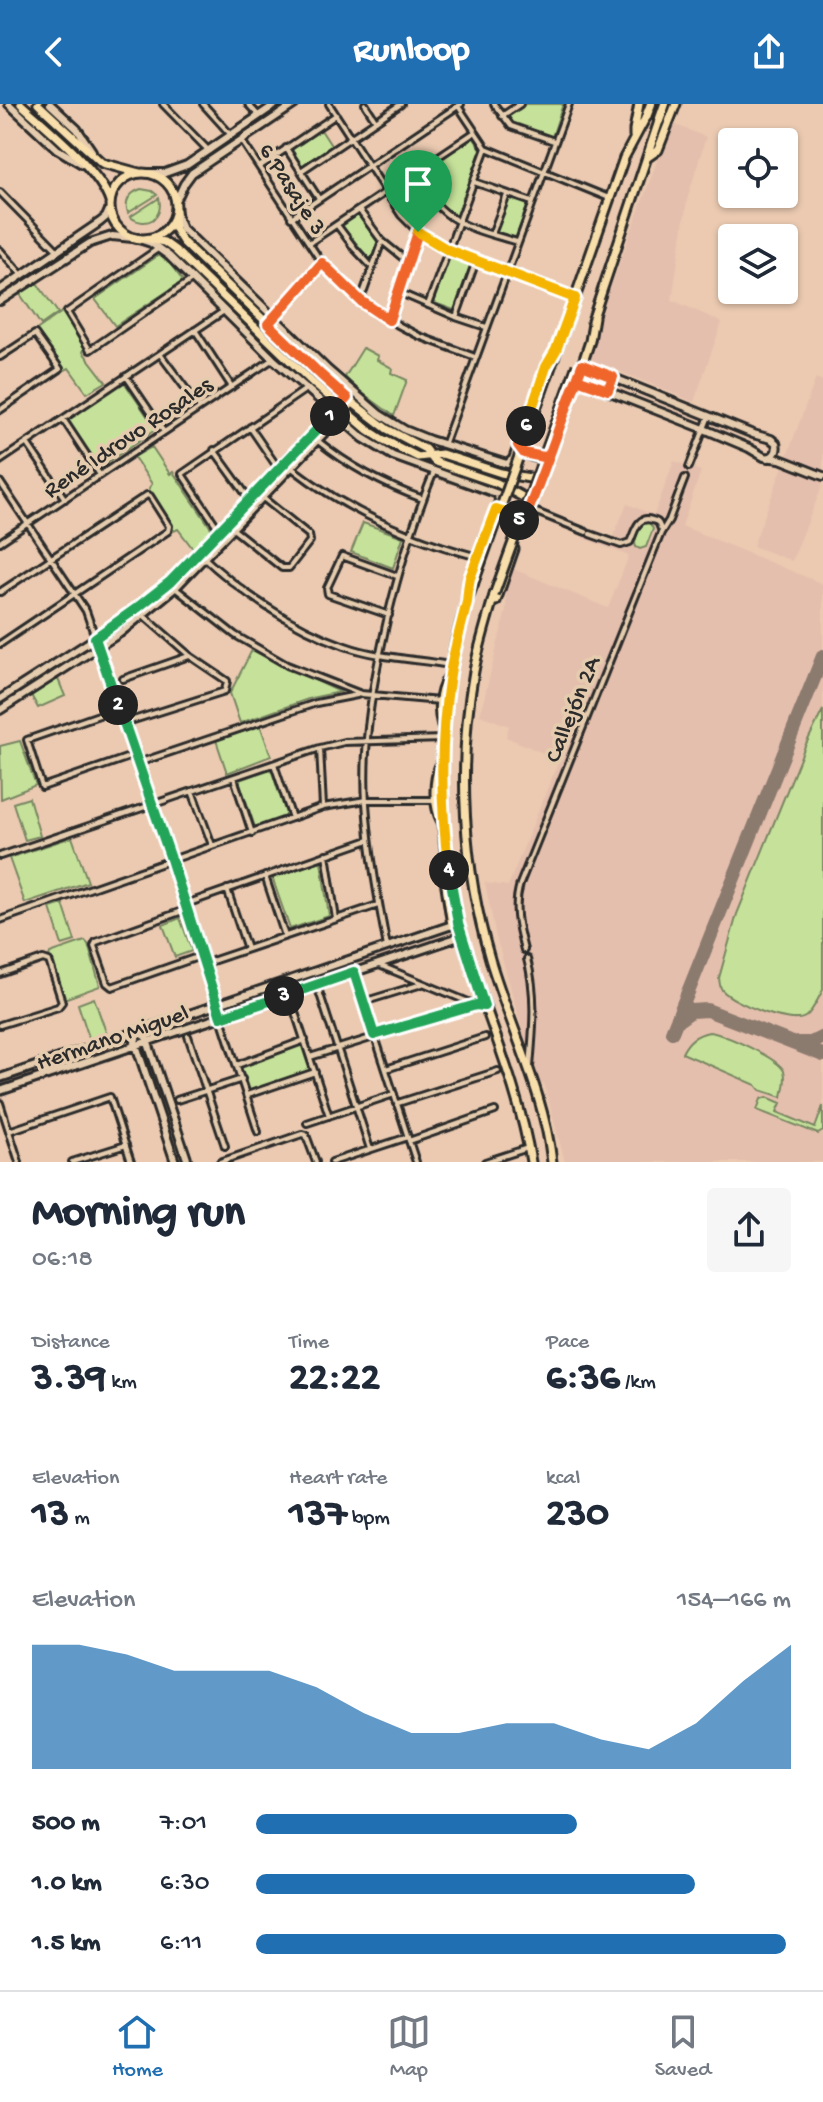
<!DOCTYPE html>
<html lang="en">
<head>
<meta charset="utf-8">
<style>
  body { margin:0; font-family:"Gochi Hand",sans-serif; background:#f6f6f7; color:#1f2937; height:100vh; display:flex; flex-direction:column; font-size:30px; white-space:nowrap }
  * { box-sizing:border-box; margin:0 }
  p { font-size:26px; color:#747a83 }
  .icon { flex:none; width:44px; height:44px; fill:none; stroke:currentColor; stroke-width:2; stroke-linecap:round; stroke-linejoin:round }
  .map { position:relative; height:1058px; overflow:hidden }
  .details { display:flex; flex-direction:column; background:#fff; flex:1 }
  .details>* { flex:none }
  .fabs { position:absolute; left:718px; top:24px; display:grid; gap:16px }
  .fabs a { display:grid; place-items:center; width:80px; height:80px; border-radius:8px; background:#fff; box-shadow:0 2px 6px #0004; font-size:40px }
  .pin { position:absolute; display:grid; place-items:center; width:68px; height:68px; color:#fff; margin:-82px -34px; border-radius:50% 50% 50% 0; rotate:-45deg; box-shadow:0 0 8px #0007 }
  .pin .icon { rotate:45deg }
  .km { position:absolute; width:40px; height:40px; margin:-20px; border-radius:50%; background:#222; color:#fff; font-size:22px; line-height:40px; text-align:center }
  .round { display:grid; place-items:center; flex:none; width:84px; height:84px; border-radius:8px; background:#f6f6f7 }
  .headline { display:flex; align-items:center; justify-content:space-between; height:136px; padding:0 32px }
  h1 { font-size:44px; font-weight:800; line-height:60px }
  .figures { display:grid; grid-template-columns:repeat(3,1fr); gap:12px; height:136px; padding:8px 32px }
  .figures div { display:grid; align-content:center }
  .figures b { font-size:40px; font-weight:800 }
  .figures small { font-size:22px; font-weight:400 }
  .figures p { font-size:22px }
  .chart { height:224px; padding:16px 32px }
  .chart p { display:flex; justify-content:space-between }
  .chart svg { width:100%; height:144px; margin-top:8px; fill:#1f6fb2; opacity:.7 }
  ul { padding:0 32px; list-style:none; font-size:26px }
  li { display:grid; grid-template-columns:128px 96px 1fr; align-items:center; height:60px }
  li i { height:20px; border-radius:10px; background:#1f6fb2 }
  header { display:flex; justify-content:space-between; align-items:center; height:104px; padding:0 32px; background:#1f6fb2; color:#fff; font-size:36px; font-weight:800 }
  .tab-bar { display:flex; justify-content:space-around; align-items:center; height:112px; border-top:2px solid #e0e1e3; background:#fff; font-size:22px; color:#747a83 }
  .tab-bar a { display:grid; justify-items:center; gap:4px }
  .tab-bar .on { color:#1f6fb2 }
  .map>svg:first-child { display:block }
</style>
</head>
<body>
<header><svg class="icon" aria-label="back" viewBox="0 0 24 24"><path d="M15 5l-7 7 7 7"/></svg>Runloop<svg class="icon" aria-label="share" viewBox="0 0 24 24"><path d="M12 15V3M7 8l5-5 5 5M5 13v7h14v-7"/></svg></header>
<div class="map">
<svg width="823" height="1058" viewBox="0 0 823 1058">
  <rect width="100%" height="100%" fill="#ebcab1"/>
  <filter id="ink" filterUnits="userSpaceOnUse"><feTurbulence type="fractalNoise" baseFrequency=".0125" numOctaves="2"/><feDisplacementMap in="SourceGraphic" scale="16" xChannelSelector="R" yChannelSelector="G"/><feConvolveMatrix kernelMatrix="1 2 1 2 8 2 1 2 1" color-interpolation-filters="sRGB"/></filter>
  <g filter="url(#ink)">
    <path fill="#e5bfad" d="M671 19 706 33 687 96 672 196 722 218 694 298 585 253Z
      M816 274 823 277V380L792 457 753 442Z
      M674 357 701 367 682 422 823 480V1058H565L544 980 538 981 496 833 485 779 508 782 559 656 506 633 509 622 480 611 506 506V482L513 465 608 504 629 452 583 434 588 424 613 433 627 400 654 411Z"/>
    <path fill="#c6e29a" stroke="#788662" stroke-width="2" d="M525 0H563L552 33 514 20 507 12Z
      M321 26 332 43 302 62 290 45Z
      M473 33 481 45 457 113 435 95 418 70Z
      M141 85 152 87 157 91 128 109C124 98 129 89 141 85Z
      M159 94C164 114 147 125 130 113Z
      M509 94 528 100 515 135 496 128Z
      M358 110 378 139 371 157 341 121Z
      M159 151 170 160 183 177 115 222 95 195Z
      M449 151 471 159 454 206 432 198Z
      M37 179 58 209 41 221 20 190Z
      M62 208 85 242 83 248 106 278 87 289 69 264 63 267 35 227Z
      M363 244 378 252 377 256 392 264 391 269 407 276 394 312 357 285 345 273Z
      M124 278 156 325 99 364 67 316Z
      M152 343 170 370 173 368 213 427 194 446 178 425 174 427 150 389 149 384 152 380 134 353Z
      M644 418 650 419 653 425 646 443 640 445 636 443C633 436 638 423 644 418Z
      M363 419 403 433 393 464 351 448Z
      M252 546 340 588 311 594 240 619 230 589Z
      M58 575 65 592 38 604 31 591Z
      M823 606V886C818 894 813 908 805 913 791 922 733 899 722 886 719 882 720 879 719 874L737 810 805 642Z
      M260 621 271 652 227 669 216 636Z
      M20 637 36 681 1 695 0 642Z
      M271 665 287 713 255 723 239 676Z
      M29 694 40 732 25 736 13 699Z
      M72 733 88 778 25 799 9 754Z
      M321 757 329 812 290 825 272 773Z
      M63 800 75 837 62 841 50 804Z
      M180 814 192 847 175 853 163 821Z
      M85 837 88 840 100 882 64 895 49 853 50 849Z
      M94 894 107 931 90 937 78 900Z
      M709 928C724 930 778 954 784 967 787 975 783 986 782 993L760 986 756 981 682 949C688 937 695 931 709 928Z
      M303 937 312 966 248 988 237 960Z
      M767 993 781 999 777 1008 815 1024 823 1002V1027L818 1030 757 1006 761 995Z"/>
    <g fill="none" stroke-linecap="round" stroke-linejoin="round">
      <path stroke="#8b7a6e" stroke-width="14" d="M676 918 691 907 707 906 823 951
        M672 928 823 552
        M797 939H811L823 933"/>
      <defs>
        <path id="street" d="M163 0 209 47
          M203 0 231 31
          M248 0 259 12
          M329 0 401 111 418 128 448 146 573 193
          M365 0 376 17
          M494 0 511 22 554 37
          M458 2 486 44 609 94
          M502 12 520 0
          M242 37 322 159 349 185 361 197 398 221 419 232 475 253
          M286 44 319 95
          M259 63 336 11
          M301 67 401 0
          M413 70C424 86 435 102 451 113 470 126 495 131 517 138
          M474 78 532 98
          M0 88 57 146
          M359 106 382 137 408 158
          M291 114 461 0
          M337 121 355 145 372 163
          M492 130 507 91
          M309 139 475 28
          M159 144 67 208 90 246 193 175
          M0 146 22 171
          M364 187 382 137
          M398 188 456 213 486 223
          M428 201 486 44
          M456 213 476 157
          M389 216 418 128
          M268 220 322 159
          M195 226 232 283
          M160 250 200 304
          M0 253 35 230 60 265 0 306
          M126 272 164 328
          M63 315 100 371
          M250 323 278 364
          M318 337C350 363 384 381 423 395
          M27 339 65 395
          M444 341 569 0
          M214 346 250 396
          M0 357 224 207
          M689 363 709 312
          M292 364C348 408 410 435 478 453
          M0 378 86 507 153 699 206 859 221 912
          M529 405 586 428
          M233 425 282 464H289L310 437 309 431 263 394
          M220 427 182 370 306 285
          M590 430 621 441 630 438C635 428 637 411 652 416 659 418 658 418 661 425
          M0 438 273 255
          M199 449C240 488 291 523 345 542 378 554 416 555 450 561
          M175 484 235 531 287 561 361 590 440 597
          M0 488 147 391 150 392 169 422 168 427 0 540
          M389 511 328 490 327 484 342 452 397 472
          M123 575 189 552
          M119 604 27 636 42 683 135 651
          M124 619 225 587 227 577 190 552 143 511
          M320 644 323 703
          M138 659 316 599 357 591
          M274 660 292 714
          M234 674 252 729
          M192 687 212 741
          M326 750 336 815
          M0 752 320 644 344 638 443 635
          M265 772 285 832
          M227 785 247 845
          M186 800 369 736
          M188 805 96 838 94 842 107 879 112 883 203 851
          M0 816 323 703 366 696H434
          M387 843C378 795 369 747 366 699 362 635 374 574 388 512 400 463 414 415 434 368
          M524 846C518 823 513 803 520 780L661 429 669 416 685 374
          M527 855C537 891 533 927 530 963
          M206 859 378 801
          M379 861 476 901 484 902
          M354 868 416 1058
          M0 870 43 855 49 857 62 898 58 903 0 921
          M317 881 370 1045
          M291 896 329 1012
          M363 898 422 880
          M223 920 258 1028
          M188 932 225 1042
          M310 953 476 901
          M237 961 305 936
          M386 965 485 933
          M247 991 315 968
          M177 996 242 975
          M0 999 19 1058
          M398 999 498 967
          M307 1019 394 990
          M9 1027 110 993 131 1058
          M409 1037 495 1007
          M72 1058 126 1041
          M220 1058 302 1030 306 1031 316 1058
          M332 1058 408 1033
          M485 1058 528 1044"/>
        <path id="secondary" d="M9 0 57 45 82 60
          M50 0 77 25 92 47
          M147 69H165L187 61 276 0
          M176 97 184 80 192 69 295 0
          M176 103 178 115 182 124 327 265 379 310 405 326 430 336 507 360 513 355 546 263 552 254
          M139 135 151 139 169 152 273 255 363 334 393 352 498 390 499 397 470 474 467 493
          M0 186 100 118 106 113 110 104
          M0 197 90 139 112 132 133 134
          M582 261 753 330 771 335 776 339C778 346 775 352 768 354
          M577 275 704 325 749 344 764 353 780 355 823 372
          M0 595 114 522 170 478 347 294
          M0 606 120 529 175 484 353 299
          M0 974 455 820
          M0 987 462 832
          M175 1058 135 938 138 928 146 933 188 1058"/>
        <path id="primary" d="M21 0C47 24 100 66 110 98
          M38 0 102 59 139 69
          M634 32V26L639 0
          M648 53 658 46 676 0
          M110 102a33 33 0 1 1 66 0a33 33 0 1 1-66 0Z
          M174 113 175 125 183 138 321 271 353 299 387 325 425 345 434 357 438 359 497 379 532 398
          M149 135 164 138 175 146 313 279 368 326 382 335 418 353 442 350 501 369 541 376
          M592 217 659 17
          M554 254 624 54 646 13
          M518 341C525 352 535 355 547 352
          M496 405 508 409 523 420
          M525 414 582 261 590 237 594 213
          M473 481C435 578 432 730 461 830 483 904 519 982 531 1058
          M494 491C487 516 479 541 474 567 457 662 463 763 490 855 510 923 544 987 552 1058
          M496 497 514 445
          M442 622C437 604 439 586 450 570
          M440 661C433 678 433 702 442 718
          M447 750 442 756 452 821"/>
        <path id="highway" d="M646 13 651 0
          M659 17 665 0"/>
      </defs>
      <use href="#street" stroke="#2b2b2b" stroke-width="10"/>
      <use href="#secondary" stroke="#2b2b2b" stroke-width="12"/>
      <use href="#primary" stroke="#2b2b2b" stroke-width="13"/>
      <use href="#highway" stroke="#2b2b2b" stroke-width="14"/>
      <use href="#street" stroke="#e6ccae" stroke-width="4"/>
      <use href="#secondary" stroke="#e6ccae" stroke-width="6"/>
      <use href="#primary" stroke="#f8deab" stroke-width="7"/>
      <use href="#highway" stroke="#f8deab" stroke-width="8"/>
      <defs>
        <path id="primary-bridge" d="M473 481 554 254
          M494 491 577 261"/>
      </defs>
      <use href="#primary-bridge" stroke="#2b2b2b" stroke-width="13" stroke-linecap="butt"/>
      <use href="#primary-bridge" stroke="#f8deab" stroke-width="7"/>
    </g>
  </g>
  <g fill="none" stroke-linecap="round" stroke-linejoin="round" filter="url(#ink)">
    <defs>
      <path id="split-1" d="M330 312 347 294 321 271 268 220 322 159 361 197 389 216 418 128"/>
      <path id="split-2" d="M118 601 95 534 137 504 170 478 330 312"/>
      <path id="split-3" d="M118 601 171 755 221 913 284 892"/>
      <path id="split-4" d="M284 892 354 868 374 931 476 901 484 902 458 819 449 766"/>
      <path id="split-5" d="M449 766C440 701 440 635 450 570 454 546 461 523 467 498 468 490 468 483 470 474L496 405 508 409 519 416"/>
      <path id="split-6" d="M519 416 523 420C544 367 563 314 582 261L613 273 608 286 577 275C566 300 559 326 549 352L543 353 524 349 518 341 526 322"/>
      <path id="split-7" d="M418 128 448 146 575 194 556 246 546 263 526 322"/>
    </defs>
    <use href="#split-1" stroke="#fff" stroke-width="16"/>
    <use href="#split-2" stroke="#fff" stroke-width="16"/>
    <use href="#split-3" stroke="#fff" stroke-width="16"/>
    <use href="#split-4" stroke="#fff" stroke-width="16"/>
    <use href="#split-5" stroke="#fff" stroke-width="16"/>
    <use href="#split-6" stroke="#fff" stroke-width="16"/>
    <use href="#split-7" stroke="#fff" stroke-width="16"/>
    <use href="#split-1" stroke="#f0652b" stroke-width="10"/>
    <use href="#split-2" stroke="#22a559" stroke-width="10"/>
    <use href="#split-3" stroke="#22a559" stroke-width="10"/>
    <use href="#split-4" stroke="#22a559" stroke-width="10"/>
    <use href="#split-5" stroke="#f5b400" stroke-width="10"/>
    <use href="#split-6" stroke="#f0652b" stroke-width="10"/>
    <use href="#split-7" stroke="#f5b400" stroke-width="10"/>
  </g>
  <g text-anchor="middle" stroke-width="7" stroke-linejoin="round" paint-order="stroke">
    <g font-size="24" fill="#2b2b2b" stroke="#e6ccae">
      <text transform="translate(294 84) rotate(57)" y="8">6 Pasaje 3</text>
      <text transform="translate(127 332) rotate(-34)" y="8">René Idrovo Rosales</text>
      <text transform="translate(571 605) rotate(-68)" y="8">Callejón 2A</text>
      <text transform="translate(112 932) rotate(-19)" y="8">Hermano Miguel</text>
    </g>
  </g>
</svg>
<div class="fabs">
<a><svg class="icon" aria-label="locate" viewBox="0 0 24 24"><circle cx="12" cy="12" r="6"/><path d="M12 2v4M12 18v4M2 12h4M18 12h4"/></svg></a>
<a><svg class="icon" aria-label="layers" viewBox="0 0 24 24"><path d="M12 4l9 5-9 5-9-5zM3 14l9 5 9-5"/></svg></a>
</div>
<div class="pin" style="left:418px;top:128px;background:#1e9e55"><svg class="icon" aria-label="arrive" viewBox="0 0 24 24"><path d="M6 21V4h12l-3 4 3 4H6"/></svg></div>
<b class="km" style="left:330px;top:312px">1</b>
<b class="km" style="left:118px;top:601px">2</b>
<b class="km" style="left:284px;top:892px">3</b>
<b class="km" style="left:449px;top:766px">4</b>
<b class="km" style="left:519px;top:416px">5</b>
<b class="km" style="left:526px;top:322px">6</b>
</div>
<section class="details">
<div class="headline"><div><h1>Morning run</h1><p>06:18</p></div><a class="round"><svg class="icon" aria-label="share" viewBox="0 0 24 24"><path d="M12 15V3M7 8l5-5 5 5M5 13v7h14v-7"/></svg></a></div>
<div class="figures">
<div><p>Distance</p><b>3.39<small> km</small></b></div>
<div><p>Time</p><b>22:22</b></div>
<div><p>Pace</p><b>6:36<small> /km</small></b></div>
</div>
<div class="figures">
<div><p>Elevation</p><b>13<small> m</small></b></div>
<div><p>Heart rate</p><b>137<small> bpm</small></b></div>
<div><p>kcal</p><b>230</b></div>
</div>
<div class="chart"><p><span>Elevation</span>154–166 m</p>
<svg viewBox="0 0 160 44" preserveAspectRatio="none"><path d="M0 44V6L10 6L20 9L30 14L40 14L50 14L60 19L70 27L80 33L90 33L100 30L110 30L120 35L130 38L140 30L150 17L160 6V44z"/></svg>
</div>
<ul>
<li><b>500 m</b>7:01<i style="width:60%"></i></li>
<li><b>1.0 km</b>6:30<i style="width:82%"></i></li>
<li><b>1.5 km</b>6:11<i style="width:99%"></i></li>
</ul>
</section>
<nav class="tab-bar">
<a class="on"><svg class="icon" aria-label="home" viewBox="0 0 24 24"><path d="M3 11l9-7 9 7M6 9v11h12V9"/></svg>Home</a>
<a><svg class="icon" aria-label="map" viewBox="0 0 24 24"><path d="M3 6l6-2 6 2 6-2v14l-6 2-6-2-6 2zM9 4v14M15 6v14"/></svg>Map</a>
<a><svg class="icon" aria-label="saved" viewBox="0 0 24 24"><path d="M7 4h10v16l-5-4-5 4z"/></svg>Saved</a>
</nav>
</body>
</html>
